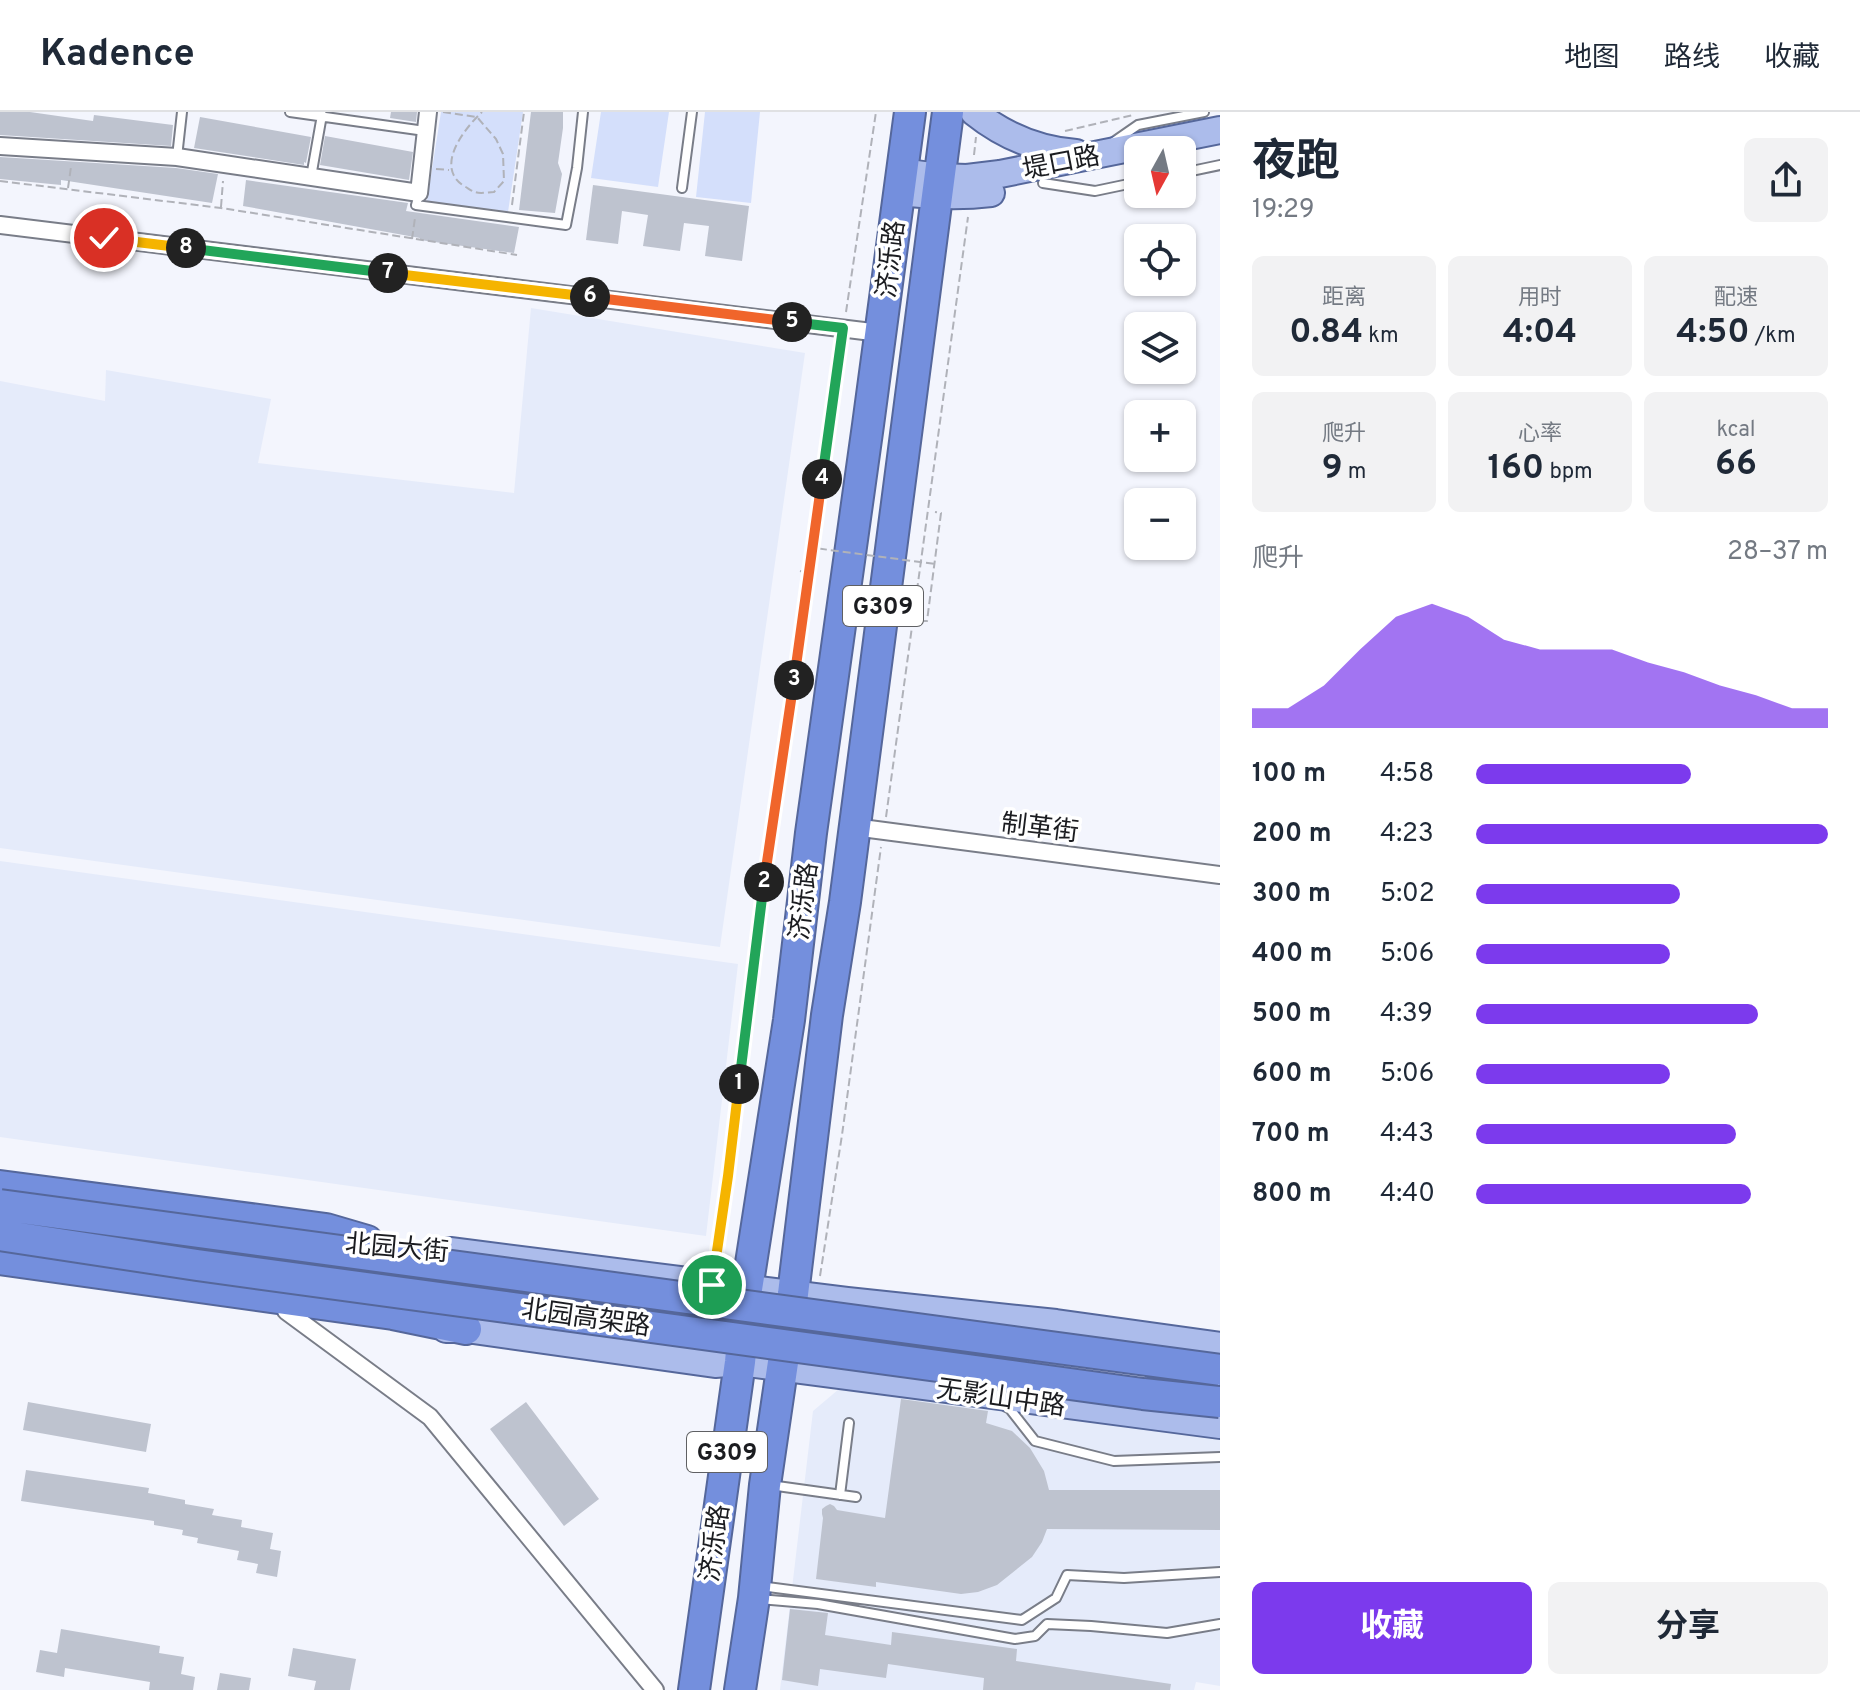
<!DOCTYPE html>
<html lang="zh">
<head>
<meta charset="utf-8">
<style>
  body { margin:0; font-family:Overpass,"Noto Sans SC",sans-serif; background:#f2f2f3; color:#1f2937; height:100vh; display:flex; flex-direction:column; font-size:30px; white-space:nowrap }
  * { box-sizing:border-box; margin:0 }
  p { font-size:26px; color:#747a83 }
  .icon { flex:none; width:44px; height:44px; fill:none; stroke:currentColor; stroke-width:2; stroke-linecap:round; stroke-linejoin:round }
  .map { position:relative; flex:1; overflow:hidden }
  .details { display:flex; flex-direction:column; background:#fff; width:640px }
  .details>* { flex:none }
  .needle { width:52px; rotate:188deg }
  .buttons { position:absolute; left:1124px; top:24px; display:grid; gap:16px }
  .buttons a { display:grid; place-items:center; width:72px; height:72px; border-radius:12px; background:#fff; box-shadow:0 2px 6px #0004; font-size:40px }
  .pin { position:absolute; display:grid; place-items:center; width:68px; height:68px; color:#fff; margin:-34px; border:4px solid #fff; border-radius:50%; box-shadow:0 2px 8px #0007 }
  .km { position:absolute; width:40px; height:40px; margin:-20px; border-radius:50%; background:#222; color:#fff; font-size:22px; line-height:40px; text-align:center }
  .round { display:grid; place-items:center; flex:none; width:84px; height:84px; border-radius:12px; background:#f2f2f3 }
  .overview { display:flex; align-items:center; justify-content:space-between; height:136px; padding:0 32px }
  h1 { font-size:44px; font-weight:700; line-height:60px }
  .figures { display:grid; grid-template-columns:repeat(3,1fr); gap:12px; height:136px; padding:8px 32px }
  .figures div { display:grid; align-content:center; border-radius:12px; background:#f2f2f3; text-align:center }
  .figures b { font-size:34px; font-weight:700 }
  .figures small { font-size:22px; font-weight:400 }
  .figures p { font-size:22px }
  .chart { height:224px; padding:16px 32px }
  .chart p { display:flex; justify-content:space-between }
  .chart svg { width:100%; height:144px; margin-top:8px; fill:#7c3aed; opacity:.7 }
  .cta { display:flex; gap:16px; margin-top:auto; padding:16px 32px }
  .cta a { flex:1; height:92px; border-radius:12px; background:#7c3aed; color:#fff; font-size:32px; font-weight:700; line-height:92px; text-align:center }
  .cta a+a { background:#f2f2f3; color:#1f2937 }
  ul { padding:0 32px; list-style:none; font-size:26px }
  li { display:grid; grid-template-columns:128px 96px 1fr; align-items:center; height:60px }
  li i { height:20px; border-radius:10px; background:#7c3aed }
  header { display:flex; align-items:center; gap:48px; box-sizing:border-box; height:112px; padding:0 40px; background:#fff; border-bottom:2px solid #e0e1e3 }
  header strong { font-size:38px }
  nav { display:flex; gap:44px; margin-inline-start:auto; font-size:28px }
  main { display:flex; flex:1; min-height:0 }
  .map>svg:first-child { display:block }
</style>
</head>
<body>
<header>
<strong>Kadence</strong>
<nav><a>地图</a><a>路线</a><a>收藏</a></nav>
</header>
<main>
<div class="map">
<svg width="1220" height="1578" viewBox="0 0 1220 1578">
  <rect width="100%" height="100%" fill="#f3f5fd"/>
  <path fill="#e5ebfa" d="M531 196 805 241 720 835 0 736V269L105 289 106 258 271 287 258 351 514 381Z
    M0 749 738 852 706 1124 0 1025Z
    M839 1277 1220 1324V1574L1196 1570 1194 1578H780L813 1299Z"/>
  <path fill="#d4dffb" d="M441 0H523L508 100 427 89Z
    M601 0H669L658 75 591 66Z
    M705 0H760L751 91 696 85Z"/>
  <path fill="#bec3cf" d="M0 0H30L93 9 94 3 173 13 171 34 0 23Z
    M391 0H417L416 10 390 6Z
    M531 0H563V16L558 51 562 62 555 101 519 98Z
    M200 5 311 25 306 51 304 50V53L194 36Z
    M325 24 413 40 409 68 320 53Z
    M0 45 176 56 218 62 212 91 61 68V73L0 67Z
    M246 68 408 91 406 99 519 115 514 141 420 128V126L243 94Z
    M593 73 749 94 742 149 705 144 709 114 684 111 680 139 643 134 648 103 622 99 618 132 586 128Z
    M901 1287 988 1299 986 1311 1012 1319 1030 1336 1044 1359 1049 1378H1220V1418L1047 1417 1042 1430 1032 1445 997 1473 978 1480 961 1482 876 1470V1475L816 1467 823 1406 822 1402V1397L826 1394 830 1392 834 1394 837 1398 885 1406Z
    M28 1290 151 1312 146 1340 23 1318Z
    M526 1290 599 1387 564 1414 490 1317Z
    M26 1358 149 1376 148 1381 185 1388V1392L214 1397 212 1403 242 1408 241 1415 273 1421 270 1437 281 1439 277 1465 256 1461 258 1452 237 1448 239 1439 197 1431 198 1426 182 1423 183 1418 154 1413V1409L21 1389Z
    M790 1497 828 1501 825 1523 891 1533 892 1520 1017 1537 1016 1549 1171 1572 1170 1578H983L984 1566 888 1552 886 1566 820 1557 818 1574 782 1568Z
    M61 1517 160 1534 159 1541 184 1545 181 1562 195 1565 193 1578H149L150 1570 65 1556 64 1565 36 1560 40 1538 57 1541Z
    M293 1536 356 1547 350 1578H314L316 1569 288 1564Z
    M220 1561 251 1566 249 1578H217Z"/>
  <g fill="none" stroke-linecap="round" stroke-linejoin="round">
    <defs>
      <path id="lane" d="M290 0 425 19
        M1112 31 1138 13 1204 0
        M177 45 182 0
        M1182 61 1220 53
        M311 65 322 3
        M1043 71 1095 79 1138 70
        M682 76 692 0
        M419 82 416 93 566 113 577 56 583 0
        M1006 1295 1010 1297 1035 1329 1114 1349 1220 1345
        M770 1373 856 1385
        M840 1383 849 1311
        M760 1474 1022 1508 1056 1486 1067 1463 1124 1466 1220 1460
        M759 1487 818 1492 1015 1527 1035 1524 1047 1512 1091 1514 1167 1521 1220 1512"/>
      <path id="street" d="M0 34 177 45 419 81 428 0
        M0 113 880 221
        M854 715 1220 763
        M286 1199 430 1305 655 1578"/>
      <path id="primary" d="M974 0C1004 24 1038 38 1076 41
        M901 60 938 65 967 66 1000 62 1220 18
        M899 80C930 83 959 85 991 81
        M450 1139 847 1189 1056 1211 1220 1234
        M446 1217H466L715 1252 740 1250 1220 1313"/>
      <path id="highway" d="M0 1074 326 1117 367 1129
        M0 1147 393 1202 466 1217
        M694 1578 740 1250 747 1177 789 908 811 721 868 313 910 0
        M740 1578 754 1486 765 1373 793 1182 827 903 845 790 948 0"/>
    </defs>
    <use href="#lane" stroke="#797d88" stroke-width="12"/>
    <use href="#street" stroke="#797d88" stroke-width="20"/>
    <use href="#primary" stroke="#55679b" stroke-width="30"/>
    <use href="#highway" stroke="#55679b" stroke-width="34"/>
    <path stroke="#b0b2b9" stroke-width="2" stroke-dasharray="8 4" stroke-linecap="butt" d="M443 0 477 5 496 27 503 42 504 69 494 80C489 80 480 82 475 80 471 79 468 76 464 74 434 55 464 17 482 0
      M1065 19 1133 3
      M974 43 976 25
      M436 57 449 58
      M0 69 221 96 517 143
      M68 76 71 55
      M512 93 524 0
      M221 95 223 69
      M412 127 415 106
      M846 200 876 0
      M800 459 804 460 811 409 807 408
      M920 509H927L941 401 935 400
      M886 705 968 105
      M715 1151 728 1064 761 793 841 231
      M820 1164 842 1023 881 735"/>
    <use href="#lane" stroke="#fff" stroke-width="8"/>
    <use href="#street" stroke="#fff" stroke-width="16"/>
    <use href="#primary" stroke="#acbceb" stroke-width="26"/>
    <use href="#highway" stroke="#748fdd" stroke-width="30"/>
    <defs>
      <path id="highway-bridge" d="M0 1093 1220 1258
        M0 1123 197 1153 1143 1282 1220 1290"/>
    </defs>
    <use href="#highway-bridge" stroke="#55679b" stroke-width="34" stroke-linecap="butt"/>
    <path stroke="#b0b2b9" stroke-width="2" stroke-dasharray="8 4" stroke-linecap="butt" d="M807 435 935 452"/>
    <use href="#highway-bridge" stroke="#748fdd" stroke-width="30"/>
  </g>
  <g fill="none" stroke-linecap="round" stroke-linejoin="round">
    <defs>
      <path id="split-1" d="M712 1173 728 1064 739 972"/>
      <path id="split-2" d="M739 972 764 770"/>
      <path id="split-3" d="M764 770 794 568"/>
      <path id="split-4" d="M794 568 822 367"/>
      <path id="split-5" d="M792 210 843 216 822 367"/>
      <path id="split-6" d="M590 185 792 210"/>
      <path id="split-7" d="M388 161 590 185"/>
      <path id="split-8" d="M186 136 388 161"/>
      <path id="split-9" d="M104 126 186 136"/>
    </defs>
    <use href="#split-1" stroke="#fff" stroke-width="16"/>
    <use href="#split-2" stroke="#fff" stroke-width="16"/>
    <use href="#split-3" stroke="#fff" stroke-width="16"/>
    <use href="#split-4" stroke="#fff" stroke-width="16"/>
    <use href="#split-5" stroke="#fff" stroke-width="16"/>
    <use href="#split-6" stroke="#fff" stroke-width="16"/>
    <use href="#split-7" stroke="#fff" stroke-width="16"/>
    <use href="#split-8" stroke="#fff" stroke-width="16"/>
    <use href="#split-9" stroke="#fff" stroke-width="16"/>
    <use href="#split-1" stroke="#f5b400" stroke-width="10"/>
    <use href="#split-2" stroke="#22a559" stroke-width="10"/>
    <use href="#split-3" stroke="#f0652b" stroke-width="10"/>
    <use href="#split-4" stroke="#f0652b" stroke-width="10"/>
    <use href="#split-5" stroke="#22a559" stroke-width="10"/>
    <use href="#split-6" stroke="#f0652b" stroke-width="10"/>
    <use href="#split-7" stroke="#f5b400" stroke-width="10"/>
    <use href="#split-8" stroke="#22a559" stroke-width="10"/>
    <use href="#split-9" stroke="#f5b400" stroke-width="10"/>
  </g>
  <g text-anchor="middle" stroke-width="7" stroke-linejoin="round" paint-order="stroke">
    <g fill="#fff" stroke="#5f6063" stroke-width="2">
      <rect x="843" y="474" width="80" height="40" rx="6"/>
      <rect x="687" y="1320" width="80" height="40" rx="6"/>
    </g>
    <g font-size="24" font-weight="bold" fill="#1b1c20">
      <text x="883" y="502">G309</text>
      <text x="727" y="1348">G309</text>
    </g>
    <g font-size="26" fill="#1b1c20" stroke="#fff">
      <text transform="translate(1061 50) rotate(-11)" y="9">堤口路</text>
      <text transform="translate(890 147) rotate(-83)" y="9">济泺路</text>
      <text transform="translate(1040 715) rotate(7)" y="9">制革街</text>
      <text transform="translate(803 789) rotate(-83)" y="9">济泺路</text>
      <text transform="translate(397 1135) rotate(5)" y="9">北园大街</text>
      <text transform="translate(586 1205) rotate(8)" y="9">北园高架路</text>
      <text transform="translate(1001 1285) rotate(8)" y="9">无影山中路</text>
      <text transform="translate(714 1431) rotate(-82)" y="9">济泺路</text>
    </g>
  </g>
</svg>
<div class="buttons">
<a><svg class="needle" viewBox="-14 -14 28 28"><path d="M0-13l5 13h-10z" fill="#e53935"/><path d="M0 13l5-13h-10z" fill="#747a83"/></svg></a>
<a><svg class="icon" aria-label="locate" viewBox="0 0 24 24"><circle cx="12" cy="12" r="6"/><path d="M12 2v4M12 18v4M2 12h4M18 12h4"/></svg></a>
<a><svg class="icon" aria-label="layers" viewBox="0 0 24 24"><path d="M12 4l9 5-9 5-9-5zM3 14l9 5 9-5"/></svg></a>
<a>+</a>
<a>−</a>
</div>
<div class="pin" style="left:712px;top:1173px;background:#1e9e55"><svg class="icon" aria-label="arrive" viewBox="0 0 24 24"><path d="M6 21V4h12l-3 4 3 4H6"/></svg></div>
<div class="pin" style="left:104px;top:126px;background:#d93025"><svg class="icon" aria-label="check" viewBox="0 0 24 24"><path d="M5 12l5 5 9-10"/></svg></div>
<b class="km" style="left:739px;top:972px">1</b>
<b class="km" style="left:764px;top:770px">2</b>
<b class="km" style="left:794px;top:568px">3</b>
<b class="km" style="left:822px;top:367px">4</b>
<b class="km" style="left:792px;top:210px">5</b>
<b class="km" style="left:590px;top:185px">6</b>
<b class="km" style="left:388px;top:161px">7</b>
<b class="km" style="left:186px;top:136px">8</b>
</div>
<section class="details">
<div class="overview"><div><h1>夜跑</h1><p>19:29</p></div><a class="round"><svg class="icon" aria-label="share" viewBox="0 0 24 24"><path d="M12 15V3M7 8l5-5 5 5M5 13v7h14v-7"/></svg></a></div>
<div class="figures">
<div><p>距离</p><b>0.84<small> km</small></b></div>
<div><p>用时</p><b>4:04</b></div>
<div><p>配速</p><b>4:50<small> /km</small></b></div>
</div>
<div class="figures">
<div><p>爬升</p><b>9<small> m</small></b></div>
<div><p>心率</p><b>160<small> bpm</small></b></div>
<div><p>kcal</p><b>66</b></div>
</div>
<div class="chart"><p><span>爬升</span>28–37 m</p>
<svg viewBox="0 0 160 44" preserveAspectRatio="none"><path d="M0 44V38L10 38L20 31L30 20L40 10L50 6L60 10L70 17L80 20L90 20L100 20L110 24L120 27L130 31L140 34L150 38L160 38V44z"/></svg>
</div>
<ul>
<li><b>100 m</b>4:58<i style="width:61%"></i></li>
<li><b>200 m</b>4:23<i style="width:100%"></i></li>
<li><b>300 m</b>5:02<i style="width:58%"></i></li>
<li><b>400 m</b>5:06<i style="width:55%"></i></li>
<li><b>500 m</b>4:39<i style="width:80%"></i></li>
<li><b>600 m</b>5:06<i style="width:55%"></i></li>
<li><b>700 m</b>4:43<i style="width:74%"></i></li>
<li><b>800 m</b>4:40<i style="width:78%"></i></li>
</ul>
<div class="cta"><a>收藏</a><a>分享</a></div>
</section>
</main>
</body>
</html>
